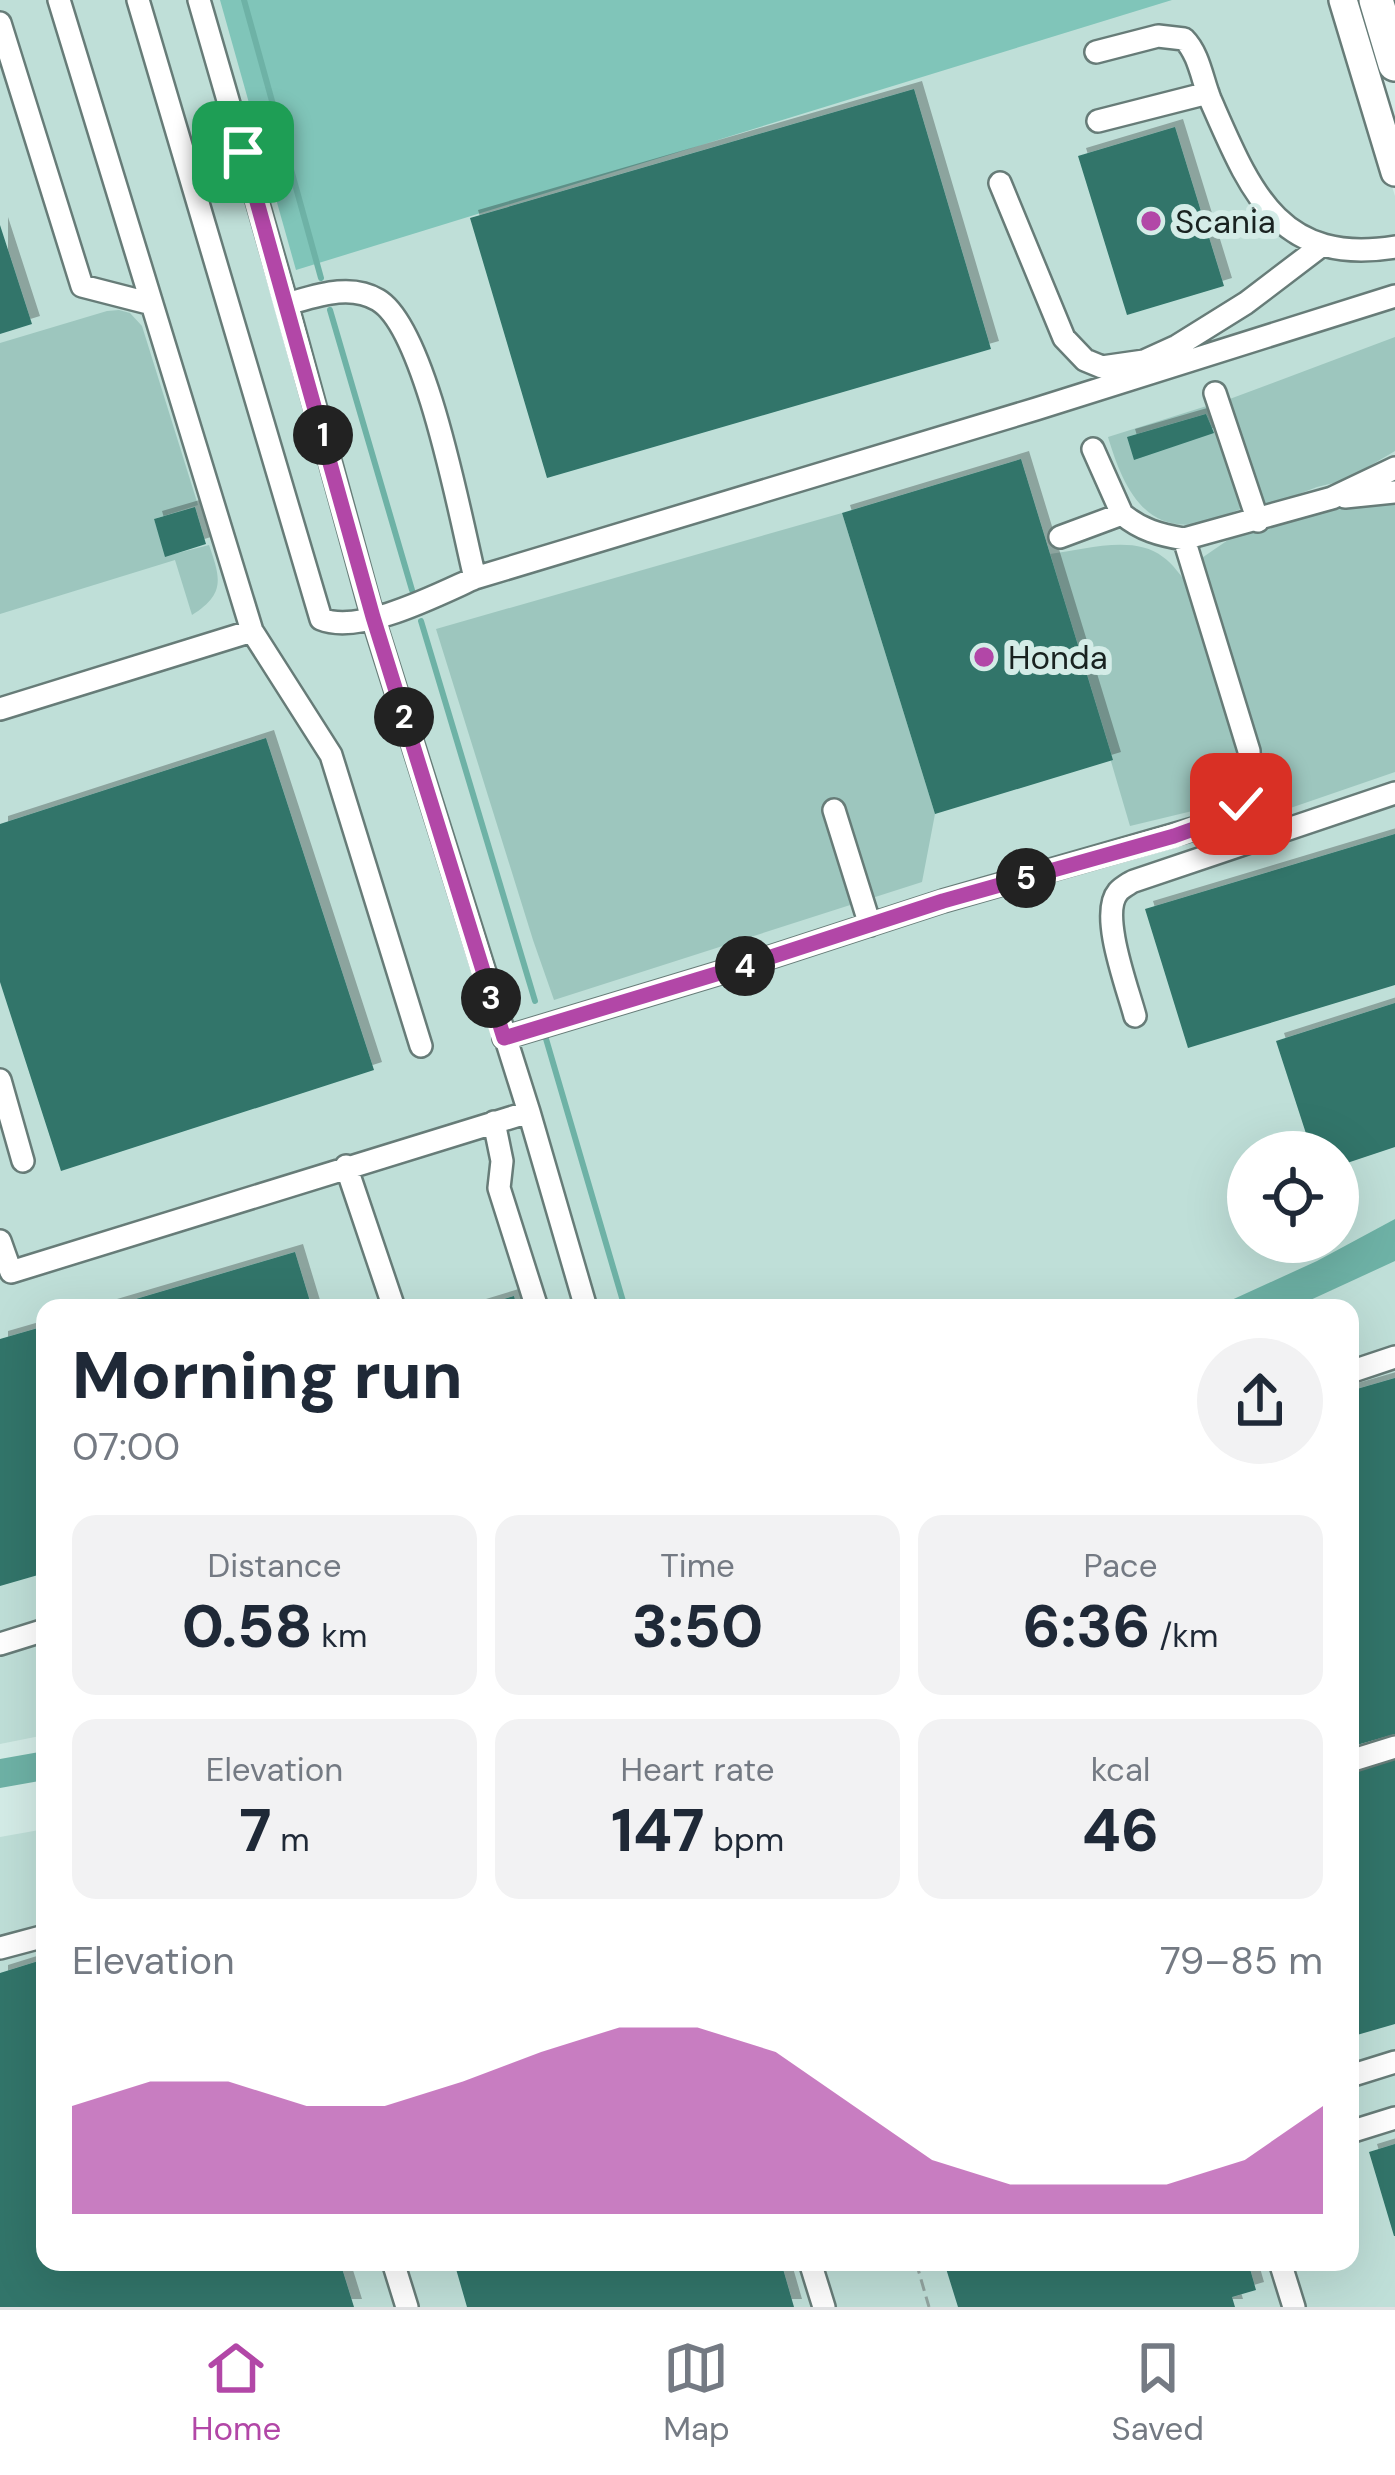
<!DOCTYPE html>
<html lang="en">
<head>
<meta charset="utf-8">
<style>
  body { margin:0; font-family:"DM Sans",sans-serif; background:#f2f2f3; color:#1f2937; height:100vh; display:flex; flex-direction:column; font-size:45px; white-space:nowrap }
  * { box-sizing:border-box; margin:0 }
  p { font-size:39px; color:#747a83 }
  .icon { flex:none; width:66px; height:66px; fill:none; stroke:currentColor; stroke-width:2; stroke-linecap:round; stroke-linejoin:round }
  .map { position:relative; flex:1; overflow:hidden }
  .side { position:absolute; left:36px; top:1299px; width:1323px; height:972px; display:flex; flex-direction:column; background:#fff; border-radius:24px; box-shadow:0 12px 48px #0002 }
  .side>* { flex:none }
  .fabs { position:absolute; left:1227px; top:1131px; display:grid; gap:24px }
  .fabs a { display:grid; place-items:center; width:132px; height:132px; border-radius:50%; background:#fff; box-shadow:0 12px 48px #0002; font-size:60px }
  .pin { position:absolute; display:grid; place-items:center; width:102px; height:102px; color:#fff; margin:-51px; border-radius:24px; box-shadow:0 6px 18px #0006 }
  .km { position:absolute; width:60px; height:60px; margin:-30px; border-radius:50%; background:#222; color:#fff; font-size:33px; line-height:60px; text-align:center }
  .round { display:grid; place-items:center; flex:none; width:126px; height:126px; border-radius:63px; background:#f2f2f3 }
  .headline { display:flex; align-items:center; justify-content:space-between; height:204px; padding:0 36px }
  h1 { font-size:66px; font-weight:800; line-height:90px }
  .metrics { display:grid; grid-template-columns:repeat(3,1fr); gap:18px; height:204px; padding:12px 36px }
  .metrics div { display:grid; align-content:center; border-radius:24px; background:#f2f2f3; text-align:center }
  .metrics b { font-size:60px; font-weight:800 }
  .metrics small { font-size:33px; font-weight:400 }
  .metrics p { font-size:33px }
  .chart { height:336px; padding:24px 36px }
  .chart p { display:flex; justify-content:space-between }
  .chart svg { width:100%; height:216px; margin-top:12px; fill:#b247a7; opacity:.7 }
  .dock { display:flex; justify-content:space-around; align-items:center; height:168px; border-top:3px solid #e0e1e3; background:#fff; font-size:33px; color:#747a83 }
  .dock a { display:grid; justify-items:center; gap:6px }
  .dock .active { color:#b247a7 }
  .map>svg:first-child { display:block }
</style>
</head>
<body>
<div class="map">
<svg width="1395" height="2307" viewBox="0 0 1395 2307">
  <defs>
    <filter id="shadow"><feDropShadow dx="8" dy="-8" stdDeviation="0" flood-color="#0004"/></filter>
  </defs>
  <rect width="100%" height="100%" fill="#d4ece7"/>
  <path fill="#bfdfd8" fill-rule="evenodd" d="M0 0H1332L1395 196V2307H0V1837L45 1829V2262H1350V1308H45V1735L0 1744ZM1248 1152H1338V1242H1248Z"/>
  <path fill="#9dc6be" d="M119 310 130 313 142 326 198 505 154 519 166 556 209 545C221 579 225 594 192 615L175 560 0 614V343L107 311Z
    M1395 337V451L1346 480 1317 487 1268 506 1258 501 1227 400Z
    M1213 404 1241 509C1226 514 1210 522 1195 524 1141 531 1121 480 1108 437Z
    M1395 495V772L1270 815 1252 754 1238 787 1209 807 1130 826 1050 554C1084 550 1134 534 1163 557 1173 564 1181 576 1189 586L1193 564 1247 527 1339 505Z
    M842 513 935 814 922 882 554 1000 533 940 436 629Z"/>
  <path fill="#80c5b9" d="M220 0H1172L296 270Z"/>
  <path fill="#6eb2a6" d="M1395 1219V1261L1293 1308H1214L1317 1261Z
    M45 1751V1780L0 1788V1759Z"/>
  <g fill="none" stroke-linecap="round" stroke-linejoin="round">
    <path stroke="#6eb2a6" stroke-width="6" d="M244 0 321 278
      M330 310 412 590
      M421 621 535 1001
      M544 1032 625 1308"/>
  </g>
  <path fill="#30756a" filter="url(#shadow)" d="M914 89 991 349 547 478 470 218Z
    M1175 127 1224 286 1127 315 1078 156Z
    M0 225 32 324 0 334Z
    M1206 414 1214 433 1134 460 1127 437Z
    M1021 459 1113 760 935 814 842 513Z
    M195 507 206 544 165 557 154 519Z
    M266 738 374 1070 61 1171 0 982V824Z
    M1395 834V985L1188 1048 1145 909Z
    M1395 1003V1147L1338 1166V1152H1312L1276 1041Z
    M295 1252 312 1308H109V1307Z
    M514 1296 517 1308H478V1307Z
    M45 1326V1573L0 1586V1339Z
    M1395 1378V1734L1350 1747V1391Z
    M1395 1757V2024L1350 2037V1770Z
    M45 1959V2262H340L354 2307H0V1973Z
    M1395 2144V2236H1394L1369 2152Z
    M454 2262H781L794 2307H467Z
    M944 2262H1248L1256 2290 1232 2297 1235 2307H958Z"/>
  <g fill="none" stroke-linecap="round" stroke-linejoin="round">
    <defs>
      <path id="minor" d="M59 0 252 631 331 755 421 1046
        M138 0 321 619C360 635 437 595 475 578 461 521 426 328 378 300 350 283 316 296 287 304
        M199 0 287 304 373 618 529 1112 586 1308
        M0 23 82 286 152 304
        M1096 52 1158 36 1184 39C1199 54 1202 79 1210 99 1250 190 1278 266 1395 247
        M1098 121 1208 93
        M1000 183 1064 338 1085 360 1102 367 1144 361 1177 346 1246 303 1321 246
        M1215 393 1258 521
        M1093 449 1122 514
        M1345 497 1395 492
        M1060 537 1122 514C1141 530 1160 535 1184 539
        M475 578 1036 409 1395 296
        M0 709 252 631
        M834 810 870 925
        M1135 1016C1128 989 1099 914 1118 892 1120 889 1131 882 1134 881L1395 793
        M504 1038 746 965 943 901 1214 823 1234 811 1247 792 1250 775 1249 751 1184 539 1332 498 1395 468
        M0 1080 23 1161
        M494 1122 502 1161 499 1188 537 1308
        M346 1166 394 1308
        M0 1241 11 1272 529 1112
        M1350 1372 1395 1357
        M0 1644 45 1630
        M1350 1761 1395 1747
        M0 1948 45 1936
        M1350 2076 1395 2062
        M1350 2132 1395 2118
        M393 2262 407 2307
        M810 2262 824 2307
        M1280 2262 1294 2307"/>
      <path id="major" d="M1343 0 1395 172"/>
      <path id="highway" d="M1376 0 1395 64"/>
    </defs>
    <use href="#minor" stroke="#677c78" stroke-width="26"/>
    <use href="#major" stroke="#677c78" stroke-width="32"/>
    <use href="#highway" stroke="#677c78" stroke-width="38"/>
    <path stroke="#93a5a1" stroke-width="3" stroke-dasharray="12 6" stroke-linecap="butt" d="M916 2262 929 2307"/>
    <use href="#minor" stroke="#fff" stroke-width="21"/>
    <use href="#major" stroke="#fff" stroke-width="27"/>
    <use href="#highway" stroke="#fff" stroke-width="33"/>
  </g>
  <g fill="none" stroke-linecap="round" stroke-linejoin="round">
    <defs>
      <path id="route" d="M243 152 373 617 504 1038 746 965 943 901 1174 836 1224 818 1241 804"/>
    </defs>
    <use href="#route" stroke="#fff" stroke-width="24"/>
    <use href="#route" stroke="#b247a7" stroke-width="15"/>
  </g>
  <g fill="#b247a7" stroke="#d4ece7" stroke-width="4.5">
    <circle cx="1151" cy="221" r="12"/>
    <circle cx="984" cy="657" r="12"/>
  </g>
  <g text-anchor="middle" stroke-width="12" stroke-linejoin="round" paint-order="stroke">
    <g font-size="33" fill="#192220" stroke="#d4ece7" text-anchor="start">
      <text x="1175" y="233">Scania</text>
      <text x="1008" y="669">Honda</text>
    </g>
  </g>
</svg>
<div class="fabs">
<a><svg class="icon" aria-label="locate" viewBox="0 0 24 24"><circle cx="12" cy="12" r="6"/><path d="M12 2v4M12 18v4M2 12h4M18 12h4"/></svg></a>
</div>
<div class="pin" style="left:243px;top:152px;background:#1e9e55"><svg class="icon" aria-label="arrive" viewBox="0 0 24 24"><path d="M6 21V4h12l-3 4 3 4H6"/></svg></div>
<div class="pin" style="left:1241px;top:804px;background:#d93025"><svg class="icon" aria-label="check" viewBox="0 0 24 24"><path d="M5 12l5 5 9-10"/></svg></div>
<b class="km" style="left:323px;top:435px">1</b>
<b class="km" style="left:404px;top:717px">2</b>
<b class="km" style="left:491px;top:998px">3</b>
<b class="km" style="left:745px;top:966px">4</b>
<b class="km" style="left:1026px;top:878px">5</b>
<section class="side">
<div class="headline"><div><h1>Morning run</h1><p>07:00</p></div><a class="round"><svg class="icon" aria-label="share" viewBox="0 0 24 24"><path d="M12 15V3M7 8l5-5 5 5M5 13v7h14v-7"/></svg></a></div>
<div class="metrics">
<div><p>Distance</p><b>0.58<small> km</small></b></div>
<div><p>Time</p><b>3:50</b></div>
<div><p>Pace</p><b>6:36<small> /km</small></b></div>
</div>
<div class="metrics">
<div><p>Elevation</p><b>7<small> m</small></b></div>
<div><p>Heart rate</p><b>147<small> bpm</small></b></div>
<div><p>kcal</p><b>46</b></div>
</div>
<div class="chart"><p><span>Elevation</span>79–85 m</p>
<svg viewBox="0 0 160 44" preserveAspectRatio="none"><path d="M0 44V22L10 17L20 17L30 22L40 22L50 17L60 11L70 6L80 6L90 11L100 22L110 33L120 38L130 38L140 38L150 33L160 22V44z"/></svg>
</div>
</section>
</div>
<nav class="dock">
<a class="active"><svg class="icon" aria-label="home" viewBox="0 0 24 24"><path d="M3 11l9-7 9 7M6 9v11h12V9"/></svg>Home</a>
<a><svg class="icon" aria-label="map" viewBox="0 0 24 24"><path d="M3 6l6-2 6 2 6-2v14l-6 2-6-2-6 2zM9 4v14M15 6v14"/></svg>Map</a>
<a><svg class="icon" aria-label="saved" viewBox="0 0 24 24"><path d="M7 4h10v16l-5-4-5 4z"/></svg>Saved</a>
</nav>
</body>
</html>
